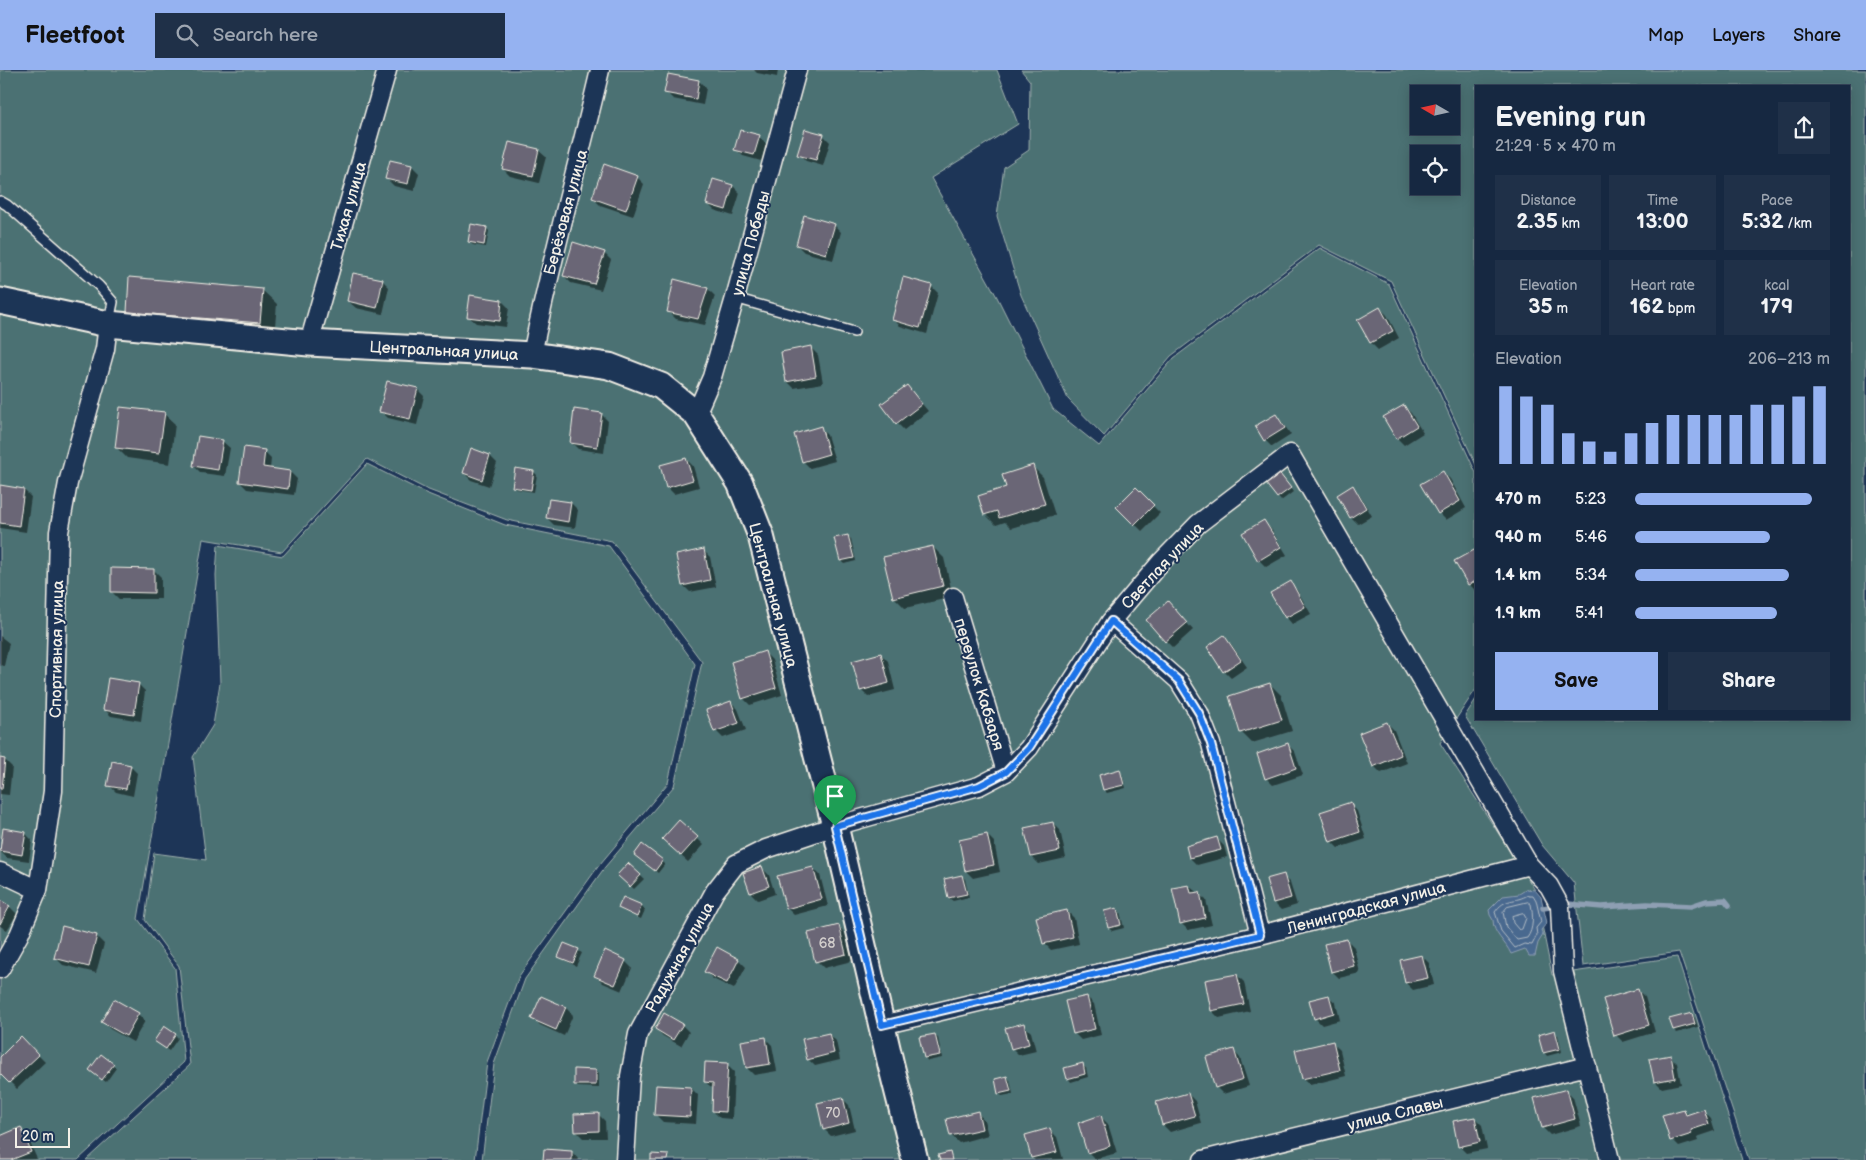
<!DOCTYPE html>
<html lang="en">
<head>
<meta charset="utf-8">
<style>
  body { margin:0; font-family:"Balsamiq Sans",sans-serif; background:#1f3048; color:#f1f3f6; height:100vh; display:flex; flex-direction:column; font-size:19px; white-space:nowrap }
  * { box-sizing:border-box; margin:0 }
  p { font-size:16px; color:#9ea6b1 }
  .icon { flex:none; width:28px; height:28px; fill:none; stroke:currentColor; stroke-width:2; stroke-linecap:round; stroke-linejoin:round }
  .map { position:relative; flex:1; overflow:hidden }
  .details { position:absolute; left:1475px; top:15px; width:375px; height:635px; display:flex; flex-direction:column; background:#162841; border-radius:0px; box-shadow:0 2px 12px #0003,0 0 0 1px #35445a }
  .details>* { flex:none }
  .needle { width:32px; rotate:279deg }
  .tools { position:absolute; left:1410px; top:15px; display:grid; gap:10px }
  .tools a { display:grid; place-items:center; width:50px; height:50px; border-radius:0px; background:#162841; box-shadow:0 2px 12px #0003,0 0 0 1px #35445a; font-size:25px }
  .scale { position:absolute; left:15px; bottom:12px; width:55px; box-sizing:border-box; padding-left:5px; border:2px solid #f4f1e8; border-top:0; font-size:14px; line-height:18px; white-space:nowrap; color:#f4f1e8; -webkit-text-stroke:4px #1d3557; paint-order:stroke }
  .pin { position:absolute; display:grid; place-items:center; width:42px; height:42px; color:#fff; margin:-51px -21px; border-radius:50% 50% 50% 0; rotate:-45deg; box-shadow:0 0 5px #0007 }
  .pin .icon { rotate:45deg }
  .round { display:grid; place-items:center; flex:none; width:52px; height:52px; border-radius:0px; background:#1f3048 }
  .summary { display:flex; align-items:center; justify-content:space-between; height:85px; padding:0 20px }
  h1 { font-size:28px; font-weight:700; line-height:38px }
  .figures { display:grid; grid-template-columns:repeat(3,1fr); gap:8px; height:85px; padding:5px 20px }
  .figures div { display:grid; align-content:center; border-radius:0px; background:#1f3048; text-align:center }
  .figures b { font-size:21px; font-weight:700 }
  .figures small { font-size:14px; font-weight:400 }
  .figures p { font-size:14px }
  .chart { height:140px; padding:10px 20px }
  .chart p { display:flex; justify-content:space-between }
  .chart svg { width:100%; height:90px; margin-top:5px; stroke:#95b2f1; stroke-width:6 }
  .cta { display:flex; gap:10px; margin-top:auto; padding:10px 20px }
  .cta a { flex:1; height:58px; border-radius:0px; background:#95b2f1; color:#111; font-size:20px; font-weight:700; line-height:58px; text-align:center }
  .cta a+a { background:#1f3048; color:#f1f3f6 }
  ul { padding:0 20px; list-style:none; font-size:16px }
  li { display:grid; grid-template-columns:80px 60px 1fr; align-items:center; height:38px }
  li i { height:12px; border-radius:6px; background:#95b2f1 }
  header { display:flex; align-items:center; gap:30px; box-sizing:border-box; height:70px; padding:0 25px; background:#95b2f1; color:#111 }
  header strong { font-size:24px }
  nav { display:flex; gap:28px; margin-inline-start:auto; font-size:18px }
  .search { width:350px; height:45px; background:#1f3048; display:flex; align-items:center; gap:12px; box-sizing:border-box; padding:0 18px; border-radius:0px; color:#9ea6b1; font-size:19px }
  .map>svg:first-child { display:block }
</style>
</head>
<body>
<header>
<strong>Fleetfoot</strong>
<div class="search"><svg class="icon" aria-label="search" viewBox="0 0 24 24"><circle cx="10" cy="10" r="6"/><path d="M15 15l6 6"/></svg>Search here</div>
<nav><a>Map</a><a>Layers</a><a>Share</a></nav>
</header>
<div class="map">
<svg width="1866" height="1090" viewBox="0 0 1866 1090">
  <rect width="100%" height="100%" fill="#1d3557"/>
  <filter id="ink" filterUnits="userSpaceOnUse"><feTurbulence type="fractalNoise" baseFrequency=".02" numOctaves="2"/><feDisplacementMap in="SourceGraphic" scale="10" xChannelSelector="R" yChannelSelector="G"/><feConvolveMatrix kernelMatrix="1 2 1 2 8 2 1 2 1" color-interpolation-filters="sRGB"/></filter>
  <g filter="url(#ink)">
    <path fill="#4c7173" stroke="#a0b1ae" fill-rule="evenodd" d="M0 0H997L1018 54 931 108 997 227 1053 339 1099 376 1174 288 1320 178 1389 214 1476 403V619L1440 673 1535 820 1552 905 1677 887 1742 1090H482L494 994 525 909 605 797 674 716 702 592 612 471 507 450 426 419 367 389 282 482 203 469 138 849 175 898 184 992 78 1090H0Z
      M1021 0H1866V1090H1749L1679 882 1583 896 1574 813 1542 775 1465 646 1476 629V649H1849V16H1476V395L1391 211 1319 175 1171 286 1104 366 1068 329 1021 225 997 146 1004 97 1029 80 1030 11ZM1419 24H1451V56H1419ZM1419 84H1451V116H1419Z
      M367 394 423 422 505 455 609 476 695 594 668 713 600 794 519 906 487 992 475 1090H86L190 995 179 896 145 850 154 783 206 790 193 687 213 655 220 613 216 505 218 475 283 486Z"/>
    <path fill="#4a698f" stroke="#8e9fb3" d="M1527 819 1535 820 1541 827 1547 853 1541 860 1543 865 1538 873 1535 886H1529L1525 879 1511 884C1506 872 1493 864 1493 850L1490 845 1489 840 1503 826 1519 824Z"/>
    <path fill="#0007" d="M754 0H778L777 7 757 3Z
      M699 11 706 18 703 35 673 29 666 22Z
      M823 65 830 72 823 96 806 91 799 84Z
      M759 67 766 74 761 91 743 86 736 79Z
      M538 80 546 87 539 113 510 106 503 99Z
      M412 96 419 103 414 121 394 116 387 109Z
      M637 107 644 114 633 146 600 135 593 128Z
      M714 111 733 116 740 123 733 146 714 140 707 133Z
      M834 155 841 162 833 190 804 182 797 175Z
      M486 158 489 161 486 177 473 175 469 172Z
      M604 183 611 190 601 220 571 213 564 206Z
      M382 210 389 217 383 244 356 238 348 231Z
      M675 210 708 219 715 226 705 255 676 249 669 242Z
      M931 216 938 223 927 264 900 256 893 249Z
      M262 220 277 234 274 267 142 256 128 241Z
      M502 231 509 238 506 257 476 253 468 246Z
      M1380 238 1387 245 1399 268 1378 280 1371 273 1359 250Z
      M811 278 818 285 823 313 794 318 787 311Z
      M907 316 928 341 904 360 897 353Z
      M417 319 424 326 417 355 388 348 381 341Z
      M1404 336 1411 343 1423 363 1404 375 1397 368Z
      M164 344 175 354 170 394 127 388 116 377Z
      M601 344 608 351 604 383 578 379 571 372Z
      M1275 345 1282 352 1291 365 1272 377 1265 370Z
      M820 358 827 365 835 391 810 398 803 391Z
      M222 371 230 378 225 406 201 403 194 396Z
      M264 382 271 389 270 399 290 402 297 409 294 425 247 419 240 412Z
      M490 386 497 393 489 416 471 410 464 403Z
      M686 389 693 396 699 417 674 424 667 417Z
      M1032 396 1043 407 1055 445 1011 458 1005 452 996 455 985 444 1008 418Z
      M534 402 537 405 534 422 516 419 513 416Z
      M1443 402 1450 409 1466 438 1446 450 1439 443Z
      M1283 408 1293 422 1281 431 1268 414Z
      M0 417 24 420 31 427 26 462 0 458Z
      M1352 417 1359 424 1372 446 1358 454 1351 447Z
      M1136 419 1160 443 1142 461 1118 437Z
      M550 430 571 433 578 440 575 458 554 455 547 448Z
      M1264 452 1271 459 1287 485 1266 497 1259 490Z
      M848 466 851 469 856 491 844 494 841 491Z
      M933 477 944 488 953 527 905 538 894 527Z
      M703 480 710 487 716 517 690 522 683 515Z
      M1476 480V521L1469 514 1456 492Z
      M154 500 161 507V529H119L112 522Z
      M1290 513 1297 520 1311 544 1292 554 1286 547Z
      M1168 532 1193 560 1173 578 1166 571Z
      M0 566 9 573 4 596 0 595Z
      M1224 567 1231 574 1247 597 1231 608 1224 601Z
      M765 583 772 590 782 625 750 635 743 628Z
      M881 584 888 591 895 620 868 627 861 620Z
      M138 614 145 621 141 651 111 646 104 639Z
      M1270 614 1281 625 1292 661 1252 673 1241 662Z
      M731 632 738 639 746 660 723 668 716 661 708 641Z
      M1387 653 1394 660 1407 693 1381 703 1374 696Z
      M1288 675 1295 682 1303 705 1273 715 1266 708Z
      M0 689 5 690 12 697 9 725 0 724Z
      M130 696 137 703 133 726 116 722 109 715Z
      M1119 701 1122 704 1126 718 1107 723 1104 720 1101 706Z
      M1350 734 1357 741 1366 769 1338 778 1331 771Z
      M1053 753 1060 760 1066 788 1039 794 1032 787Z
      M25 763 32 770 29 791 7 788 0 781Z
      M987 765 994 772 1000 802 973 808 966 801Z
      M697 768 704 775 688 792 670 776Z
      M1217 769 1224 776 1227 787 1197 795 1190 788 1187 776Z
      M638 788 662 791 665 794 658 803Z
      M628 794 644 809 634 819 619 805Z
      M762 798 769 805 775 824 758 830 751 823Z
      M813 798 820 805 828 836 794 845 787 838Z
      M962 806 965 809 969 827 953 831 949 828Z
      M1283 806 1290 813 1297 835 1281 840 1274 833 1268 810Z
      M1189 816 1206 830 1212 855 1188 860 1181 853Z
      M624 829 642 836 645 840 641 849 623 841 620 838Z
      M0 831 10 837 17 844 7 860 0 856Z
      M1117 839 1120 842 1124 858 1112 861 1109 858Z
      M1067 841 1074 848 1079 874 1051 880 1044 873Z
      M838 856 845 863 852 891 824 898 817 891Z
      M63 858 97 867 104 874 96 903 63 895 56 888Z
      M1347 870 1354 877 1360 903 1339 908 1332 901Z
      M565 874 582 883 576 896 559 887Z
      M1422 886 1429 893 1434 915 1413 920 1406 913Z
      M739 890 746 897 734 919 713 909 706 902Z
      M625 891 632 898 622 921 603 913 596 906Z
      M1237 905 1244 912 1250 941 1219 948 1212 941 1206 911Z
      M1637 920 1645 927 1655 962 1623 972 1616 965Z
      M1328 926 1336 933 1340 950 1322 955 1315 948Z
      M1087 927 1094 934 1101 965 1081 970 1074 963Z
      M542 928 566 938 573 945 564 966 540 955 533 948Z
      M138 944 145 951 133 972 110 959 103 952Z
      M1692 944 1695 948 1698 957 1677 963 1674 960Z
      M682 955 689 962 681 976 663 966 656 959Z
      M1024 955 1031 962 1036 981 1019 985 1012 978Z
      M1554 962 1558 965 1562 982 1547 986 1544 982Z
      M829 964 836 971 840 990 815 996 808 989Z
      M175 965 178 968 169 981 159 974Z
      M935 965 938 968 942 988 928 991 925 988Z
      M21 968 45 992 17 1019 0 1002V988Z
      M765 968 772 975 777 1001 754 1005 747 998Z
      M1333 973 1340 980 1346 1006 1310 1015 1303 1008Z
      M1233 980 1240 988 1249 1016 1223 1024 1216 1017Z
      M1670 986 1677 993 1681 1014 1662 1018 1655 1011Z
      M113 995 116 998 106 1012 94 1003Z
      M727 995 734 1002 732 1049 720 1048 713 1041 714 1019 705 1012Z
      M1082 995 1086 998 1088 1007 1071 1012 1068 1008Z
      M596 1001 599 1004V1018L578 1017 575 1014Z
      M1007 1007 1010 1010 1013 1024 1002 1026 999 1023Z
      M691 1018 698 1025 696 1054 663 1052 656 1045Z
      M1566 1020 1573 1027 1581 1056 1550 1065 1543 1058Z
      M1188 1024 1195 1031 1201 1053 1170 1062 1163 1055 1157 1033Z
      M842 1028 849 1035 855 1060 831 1066 824 1059Z
      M1684 1040 1689 1045 1704 1041 1711 1048 1715 1061 1697 1067 1698 1071 1679 1077 1672 1070Z
      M977 1042 984 1050 988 1065 959 1073 952 1066Z
      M598 1044 605 1051 606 1068H583L576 1061Z
      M1101 1047 1108 1054 1117 1083 1095 1089 1088 1082Z
      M1475 1048 1482 1055 1487 1079 1466 1083 1459 1076Z
      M20 1058 27 1066 37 1089 0 1090V1067Z
      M1050 1060 1057 1067 1063 1089 1035 1090 1032 1088Z
      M572 1082 579 1090H545Z"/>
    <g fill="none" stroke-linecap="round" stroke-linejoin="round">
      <path stroke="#b0bbc4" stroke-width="1" d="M1528 825H1533L1536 830 1541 852 1536 858 1537 865 1532 875 1524 874 1515 878 1501 861 1495 842C1505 827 1515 833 1528 825Z
        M1528 832 1531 834C1533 845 1534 859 1527 868L1517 870 1506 857 1503 842 1507 837Z
        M1523 843 1526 848 1522 859 1519 860 1513 853 1512 846Z"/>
      <path stroke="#8e9fb3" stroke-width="5.5" d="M1543 838 1568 834 1602 837 1647 834 1691 836 1706 831 1725 830 1729 835"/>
    </g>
    <path fill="#6a6676" stroke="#f4f1e8" d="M668 4 699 10 696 29 664 23Z
      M805 59 824 64 816 90 797 85Z
      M740 60 760 65 754 85 734 80Z
      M509 72 539 79 533 106 502 99Z
      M390 90 412 95 408 114 385 109Z
      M604 94 638 106 626 140 592 128Z
      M713 109 733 115 726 140 706 134Z
      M804 145 835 154 826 184 796 175Z
      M471 154 487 157 484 175 468 172Z
      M573 172 605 182 594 214 563 206Z
      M353 203 383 209 377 238 347 231Z
      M129 207 263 219 260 253 127 242Z
      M903 207 932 215 920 258 892 250Z
      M674 209 708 218 698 249 667 242Z
      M470 225 502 230 500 251 467 247Z
      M1380 237 1393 261 1370 273 1357 250Z
      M811 276 816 306 786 312 781 282Z
      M387 311 418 318 410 349 379 342Z
      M907 315 922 334 896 354 881 334Z
      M1404 335 1417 356 1396 369 1383 347Z
      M120 337 165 342 159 383 115 378Z
      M574 339 602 343 597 377 570 373Z
      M1276 344 1285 358 1264 371 1255 356Z
      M821 356 829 384 802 392 794 364Z
      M198 366 223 370 218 400 193 396Z
      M244 377 265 380 263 397 290 401 288 419 239 412Z
      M471 378 490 385 482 410 463 403Z
      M686 388 693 410 666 418 660 395Z
      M1033 395 1045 434 999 448 997 441 984 445 978 426 1006 417 1002 405Z
      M515 398 534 401 531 420 512 417Z
      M1443 401 1460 431 1438 444 1420 414Z
      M1280 404 1291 418 1277 428 1266 414Z
      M0 415 24 419 19 456 0 453Z
      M1353 415 1366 438 1350 448 1337 425Z
      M1136 417 1154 435 1134 455 1116 437Z
      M549 429 571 432 568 452 546 448Z
      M1264 450 1281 477 1258 491 1242 463Z
      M848 465 854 488 840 491 834 468Z
      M933 476 943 516 893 528 883 487Z
      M704 479 710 510 682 516 676 485Z
      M1476 479V511L1468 515 1454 491Z
      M111 498 154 499V523L111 522Z
      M1291 511 1305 537 1285 548 1270 523Z
      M1168 531 1187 553 1165 572 1146 550Z
      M1224 565 1241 590 1223 602 1207 577Z
      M765 581 776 618 742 629 731 592Z
      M881 583 889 613 860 621 852 591Z
      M108 608 139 613 134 645 103 640Z
      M1270 613 1282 650 1240 663 1229 626Z
      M731 631 739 653 714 662 706 640Z
      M1387 652 1401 685 1373 697 1359 663Z
      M1288 673 1296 698 1265 709 1257 684Z
      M0 688 5 689 2 719H0Z
      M112 691 131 695 126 719 107 716Z
      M1120 699 1124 715 1103 720 1099 705Z
      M1351 732 1360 762 1330 772 1320 742Z
      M679 750 698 767 681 786 662 769Z
      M1053 752 1060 781 1031 787 1024 758Z
      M3 758 26 762 22 785 0 781Z
      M987 764 994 795 965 801 959 770Z
      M1217 767 1221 780 1189 788 1186 776Z
      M642 774 663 790 655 801 634 785Z
      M628 793 641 805 630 817 617 805Z
      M762 796 769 816 750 823 743 803Z
      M813 797 822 829 786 839 777 806Z
      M1284 804 1291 828 1273 833 1266 809Z
      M962 805 967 824 948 828 944 809Z
      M1189 815 1191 823 1200 822 1205 848 1180 854 1172 818Z
      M623 827 642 835 637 847 618 838Z
      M0 830 10 836 0 854Z
      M1117 838 1121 855 1108 858 1104 841Z
      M1067 840 1073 867 1043 874 1036 847Z
      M839 855 846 884 815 892 808 863Z
      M62 856 97 865 89 897 54 888Z
      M1347 869 1354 896 1331 902 1324 874Z
      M564 873 579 879 573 893 558 887Z
      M717 877 739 889 727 913 704 902Z
      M605 880 626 890 615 915 594 906Z
      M1422 885 1428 908 1405 913 1400 890Z
      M1237 904 1244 934 1211 941 1205 910Z
      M1638 919 1649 955 1614 966 1603 929Z
      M1329 925 1334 943 1314 949 1309 930Z
      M541 926 566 937 556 960 531 949Z
      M1087 926 1095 959 1073 964 1065 931Z
      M114 929 139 943 126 966 101 952Z
      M664 943 683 954 673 970 655 959Z
      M1692 943 1695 954 1673 960 1669 949Z
      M1024 953 1029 974 1011 979 1005 958Z
      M164 956 176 964 166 979 154 971Z
      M1555 960 1560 979 1543 983 1538 965Z
      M829 963 834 983 807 990 802 969Z
      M935 964 940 985 924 988 919 967Z
      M21 966 39 985 9 1013 0 1004V987Z
      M766 967 770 994 746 998 741 971Z
      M1333 971 1340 1000 1302 1009 1295 980Z
      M1234 979 1243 1009 1215 1018 1206 987Z
      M101 984 114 994 102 1010 89 1000Z
      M1671 985 1675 1008 1654 1012 1649 989Z
      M705 992 728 993 725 1042 712 1041 713 1013 704 1012Z
      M1083 993 1085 1004 1067 1009 1064 998Z
      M574 999 596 1000V1015H574Z
      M1007 1006 1011 1021 998 1024 995 1009Z
      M656 1015 691 1017 690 1047 654 1045Z
      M1567 1019 1575 1049 1542 1058 1534 1028Z
      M1188 1023 1195 1046 1162 1055 1156 1032Z
      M843 1027 849 1053 823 1060 817 1033Z
      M1684 1039 1686 1045 1704 1039 1709 1054 1691 1060 1692 1064 1670 1071 1662 1045Z
      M978 1041 982 1059 950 1066 946 1049Z
      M599 1043V1061L575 1062 574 1044Z
      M1101 1045 1110 1076 1087 1083 1078 1053Z
      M1475 1047 1480 1072 1458 1077 1453 1051Z
      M21 1057 31 1082 11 1090H0V1066Z
      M1050 1058 1057 1082 1031 1088 1025 1065Z
      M544 1079 572 1081V1090H543Z
      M950 1082 952 1090H940L938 1085Z
      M651 1084 669 1085 668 1090H651Z"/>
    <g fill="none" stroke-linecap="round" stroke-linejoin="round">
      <defs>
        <path id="lane" d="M0 131 7 135 99 216 113 232 109 252
          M735 228 854 262"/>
        <path id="street" d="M309 273 387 0
          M532 285C551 189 578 95 600 0
          M696 344 712 307 735 228 797 0
          M953 527 1006 702
          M1111 551 1179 611 1199 643 1211 674 1260 865
          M0 802 38 820
          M0 899 19 865 38 820 53 721 59 462 68 413 105 279 108 254
          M882 955 1260 865 1529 795
          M625 1090 630 1006 638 964 715 821 736 794 766 779 835 756 979 716 1006 702 1029 678 1111 551 1161 492 1198 454 1290 384 1529 795 1549 816 1560 836 1563 901 1610 1090
          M1203 1090 1587 996"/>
        <path id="secondary" d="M0 231 108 254 309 273 532 285 609 296 661 316 696 344 740 413 761 466 835 756 891 995 915 1090"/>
      </defs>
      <use href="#lane" stroke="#f4f1e8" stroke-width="12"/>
      <use href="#street" stroke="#f4f1e8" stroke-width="21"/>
      <use href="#secondary" stroke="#f4f1e8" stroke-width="29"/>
      <use href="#lane" stroke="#1d3557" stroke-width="9"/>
      <use href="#street" stroke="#1d3557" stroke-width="18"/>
      <use href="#secondary" stroke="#1d3557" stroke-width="25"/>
    </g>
  </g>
  <g fill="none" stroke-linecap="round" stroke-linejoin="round" filter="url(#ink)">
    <defs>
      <path id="route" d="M1111 551 1179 611 1199 643 1211 674 1260 865 882 955 835 756 979 716 1006 702 1029 678Z"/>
    </defs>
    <use href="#route" stroke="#fff" stroke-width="10"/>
    <use href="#route" stroke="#1a73e8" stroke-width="6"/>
  </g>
  <g text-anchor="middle" stroke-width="4" stroke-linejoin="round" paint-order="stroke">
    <g font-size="14" fill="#d2cecc">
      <text x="827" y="878">68</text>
      <text x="833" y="1048">70</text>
    </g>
    <g font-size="16" fill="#f4f1e8" stroke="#1d3557">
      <text transform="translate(348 136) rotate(-74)" y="6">Тихая улица</text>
      <text transform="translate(565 142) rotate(-75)" y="6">Берёзовая улица</text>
      <text transform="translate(750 173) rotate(-75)" y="6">улица Победы</text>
      <text transform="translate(444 280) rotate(3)" y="6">Центральная улица</text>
      <text transform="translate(1162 495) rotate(-47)" y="6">Светлая улица</text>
      <text transform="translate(774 525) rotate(75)" y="6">Центральная улица</text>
      <text transform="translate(56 579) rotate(-89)" y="6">Спортивная улица</text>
      <text transform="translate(980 614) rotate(73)" y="6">переулок Кабзаря</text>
      <text transform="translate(1366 837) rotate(-15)" y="6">Ленинградская улица</text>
      <text transform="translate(679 887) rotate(-61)" y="6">Радужная улица</text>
      <text transform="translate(1395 1043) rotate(-14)" y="6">улица Славы</text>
    </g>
  </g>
</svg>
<div class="tools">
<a><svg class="needle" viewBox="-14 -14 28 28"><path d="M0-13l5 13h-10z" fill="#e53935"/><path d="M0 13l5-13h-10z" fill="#9ea6b1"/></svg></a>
<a><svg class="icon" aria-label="locate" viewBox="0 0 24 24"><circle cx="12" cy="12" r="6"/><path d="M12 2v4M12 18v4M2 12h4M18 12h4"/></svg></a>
</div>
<div class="scale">20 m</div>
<div class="pin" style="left:835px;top:756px;background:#1e9e55"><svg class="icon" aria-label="arrive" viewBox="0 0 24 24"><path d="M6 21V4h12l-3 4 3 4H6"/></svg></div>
<section class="details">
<div class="summary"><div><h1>Evening run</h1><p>21:29 · 5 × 470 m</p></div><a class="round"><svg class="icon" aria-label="share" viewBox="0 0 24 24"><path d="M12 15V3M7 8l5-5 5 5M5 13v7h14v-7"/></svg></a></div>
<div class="figures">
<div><p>Distance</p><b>2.35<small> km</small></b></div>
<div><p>Time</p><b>13:00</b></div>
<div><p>Pace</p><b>5:32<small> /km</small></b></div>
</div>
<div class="figures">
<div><p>Elevation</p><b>35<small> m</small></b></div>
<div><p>Heart rate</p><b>162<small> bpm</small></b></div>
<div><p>kcal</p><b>179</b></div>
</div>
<div class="chart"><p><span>Elevation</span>206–213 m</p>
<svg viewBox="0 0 160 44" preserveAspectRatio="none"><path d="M5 44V6M15 44V11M25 44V15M35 44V29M45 44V33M55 44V38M65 44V29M75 44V24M85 44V20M95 44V20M105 44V20M115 44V20M125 44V15M135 44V15M145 44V11M155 44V6"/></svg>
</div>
<ul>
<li><b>470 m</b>5:23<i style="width:91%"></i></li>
<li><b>940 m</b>5:46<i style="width:69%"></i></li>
<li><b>1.4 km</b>5:34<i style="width:79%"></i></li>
<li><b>1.9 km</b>5:41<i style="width:73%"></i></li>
</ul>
<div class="cta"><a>Save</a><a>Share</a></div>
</section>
</div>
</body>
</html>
